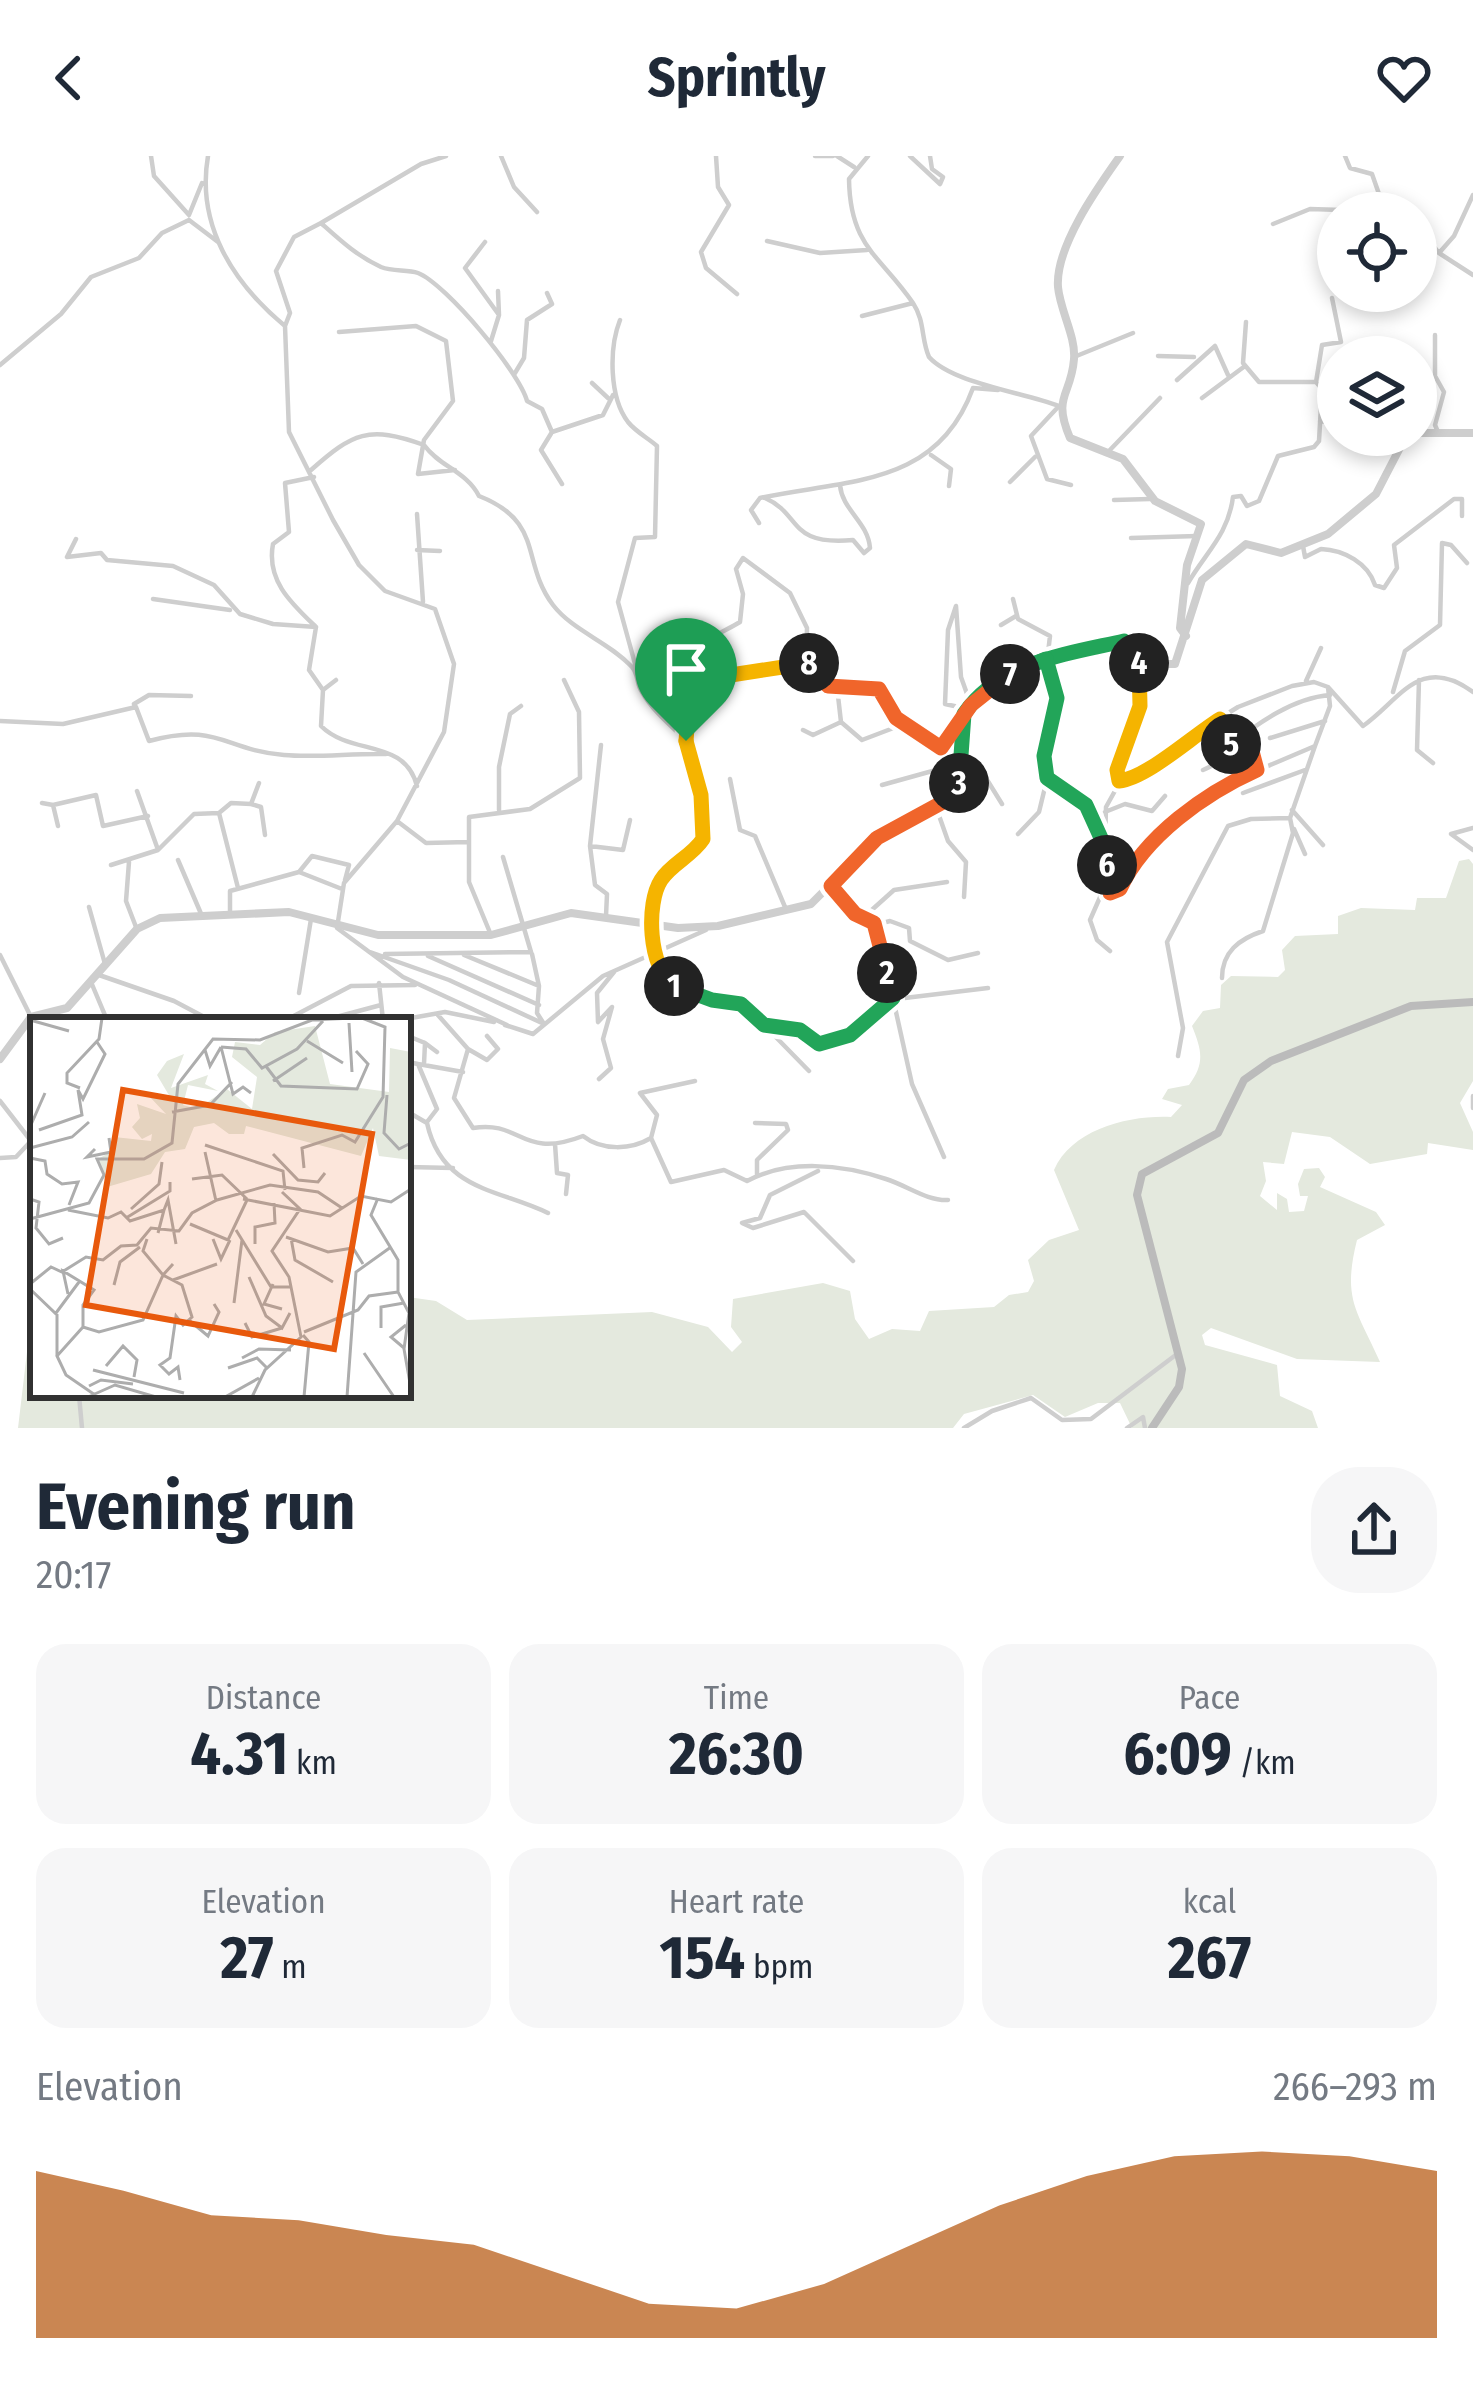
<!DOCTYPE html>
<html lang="en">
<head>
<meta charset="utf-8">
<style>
  body { margin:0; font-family:"Fira Sans Condensed",sans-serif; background:#f6f6f7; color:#1f2937; height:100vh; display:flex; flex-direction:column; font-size:45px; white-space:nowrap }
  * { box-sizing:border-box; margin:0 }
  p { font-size:39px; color:#747a83 }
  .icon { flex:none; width:66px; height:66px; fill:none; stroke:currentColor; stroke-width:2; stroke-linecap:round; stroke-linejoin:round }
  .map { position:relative; height:1272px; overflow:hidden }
  .side { display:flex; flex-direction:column; background:#fff; flex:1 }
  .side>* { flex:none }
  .tools { position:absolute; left:1317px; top:36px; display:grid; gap:24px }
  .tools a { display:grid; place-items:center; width:120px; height:120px; border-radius:50%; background:#fff; box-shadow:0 6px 18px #0003; font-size:60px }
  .pin { position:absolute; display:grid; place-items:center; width:102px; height:102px; color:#fff; margin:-123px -51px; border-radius:50% 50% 50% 0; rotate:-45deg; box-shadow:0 0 12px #0007 }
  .pin .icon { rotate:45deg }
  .km { position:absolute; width:60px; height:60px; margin:-30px; border-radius:50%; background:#222; color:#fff; font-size:33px; line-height:60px; text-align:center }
  .round { display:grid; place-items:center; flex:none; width:126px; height:126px; border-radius:48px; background:#f6f6f7 }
  .summary { display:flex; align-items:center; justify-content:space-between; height:204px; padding:0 36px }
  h1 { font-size:66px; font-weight:700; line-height:90px }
  .metrics { display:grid; grid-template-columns:repeat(3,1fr); gap:18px; height:204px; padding:12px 36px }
  .metrics div { display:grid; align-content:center; border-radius:30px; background:#f6f6f7; text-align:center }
  .metrics b { font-size:60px; font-weight:700 }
  .metrics small { font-size:33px; font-weight:400 }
  .metrics p { font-size:33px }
  .chart { height:336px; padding:24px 36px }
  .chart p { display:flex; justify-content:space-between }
  .chart svg { width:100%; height:216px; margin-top:12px; fill:#b45309; opacity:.7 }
  header { display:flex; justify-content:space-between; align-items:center; height:156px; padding:0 36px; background:#fff; font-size:54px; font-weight:700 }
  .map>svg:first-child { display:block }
</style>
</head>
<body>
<header><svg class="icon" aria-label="back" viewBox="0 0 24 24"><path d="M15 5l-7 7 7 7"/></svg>Sprintly<svg class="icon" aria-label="heart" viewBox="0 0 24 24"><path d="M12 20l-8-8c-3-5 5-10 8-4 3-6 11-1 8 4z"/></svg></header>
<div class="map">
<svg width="1473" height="1272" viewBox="0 0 1473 1272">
  <rect width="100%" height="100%" fill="#fff"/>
  <path fill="#e4e9de" d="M1469 703 1473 708V925L1460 947 1473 976V994L1428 987 1427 998 1370 1008 1330 981 1292 976 1284 1008 1263 1006 1266 1025 1260 1040 1277 1054V1037L1287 1043 1289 1056 1304 1055 1308 1040H1300L1298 1028 1304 1013 1319 1012 1325 1021 1320 1031 1376 1056 1385 1069 1357 1084C1342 1144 1357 1154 1380 1206L1297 1203 1211 1172 1202 1179 1205 1189 1277 1209 1280 1240 1312 1255 1318 1272H1132L1120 1247H1098L1065 1261 1033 1239 964 1258 953 1272H18L33 1145V1239H408V1141L436 1145 467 1164 652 1156 708 1171 732 1196 742 1186 731 1171 733 1143 823 1127 850 1135 855 1163 869 1183 892 1173 920 1175 929 1155 994 1151 1009 1139 1028 1136 1034 1125 1028 1104 1049 1084 1079 1074 1054 1014C1072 973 1129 959 1171 961L1182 949 1162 943 1168 933 1189 929C1205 907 1202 895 1192 870L1203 855 1220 852 1221 829 1231 820 1278 821 1285 814 1282 794 1295 780 1338 778V760L1361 752 1415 754 1417 742H1446L1459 705Z"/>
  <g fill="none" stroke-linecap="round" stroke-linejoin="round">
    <path stroke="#cecece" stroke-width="4.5" d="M151 0 154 20 189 59 202 27
      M208 0C196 69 233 127 285 170L289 276 333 364 359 409 385 435 435 453 454 508 444 576 397 665 344 727 337 772 403 821 507 869
      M501 0 514 31 537 56
      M716 0 718 31 729 49 701 96 706 112 737 138
      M815 0H833
      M837 0 854 11
      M868 0 849 23C850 91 880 99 913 147 925 165 921 183 929 201 952 227 1022 236 1059 250L1031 280 1047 323 1071 329
      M910 0 940 28 943 21 932 13 930 0
      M1345 0 1350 12 1372 18 1379 38
      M1473 39 1454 80 1439 97 1473 119
      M189 64 218 86
      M321 67 421 8 446 0
      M1273 68 1310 53 1374 55 1379 38 1395 43 1407 57
      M1416 69 1439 97
      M767 85 820 97 867 94
      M485 86 465 112 499 159 491 185
      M498 135 499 159
      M862 160 913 147
      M620 164C609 192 609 241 628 266 636 276 648 282 657 290L655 381 635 382 618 446 640 526
      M1246 166 1243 207 1259 226H1316
      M285 170 290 157 276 115 294 81 321 67C340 84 357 100 381 111 393 116 407 113 418 117 446 128 520 217 527 245L542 253 552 276
      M339 176 416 170 446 185 453 245 424 284 418 318 455 314
      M1435 179V220L1444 236 1435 269 1438 276
      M1158 200 1194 201
      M1074 201 1133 177
      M0 209 61 158 91 121 139 102 162 77 189 64
      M515 217 524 202 527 164 552 148 547 137
      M1177 224 1215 190 1228 219
      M592 227 608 242
      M1202 242 1245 210
      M1320 265 1338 268
      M1108 296 1160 242
      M931 299 951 313 949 330
      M311 314C353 277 368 269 424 289 440 311 466 315 479 340 545 366 520 405 553 449 573 475 609 486 632 511 639 519 636 528 642 536 653 555 670 569 685 583
      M314 321 285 327 289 376 273 388C266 425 292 448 316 471
      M1010 326 1035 301
      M562 328 541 294 552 276 603 259 613 239
      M765 342C802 358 787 390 853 384L864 397 870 392C868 366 842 354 840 329
      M1114 344 1150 343
      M417 358 423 446
      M759 367 751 354 760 342C849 323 937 331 973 232L998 234
      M1131 382 1197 380
      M76 383 67 401 101 397 107 404 173 410 214 429 240 458 273 468 316 471 309 514 323 534 321 570C351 600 405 582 417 630
      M1303 390 1305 401 1321 393C1344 394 1368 407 1375 429L1384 432 1397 412 1394 389 1454 343H1462V360
      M417 394 440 395
      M1188 427C1206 396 1228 379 1233 341L1241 340 1247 350 1259 345 1278 300 1314 291 1319 285 1322 233 1316 226 1322 189 1341 186 1332 142
      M153 443 230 454
      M1013 443 1018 463 1050 480 1046 514 1057 542 1044 600 1047 623 1078 639 1105 689 1106 651 1121 624
      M1001 469 1016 460
      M1128 488C1169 524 1111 596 1119 625L1146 620 1172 592 1238 551 1292 530 1314 526 1328 531 1363 570C1400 544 1420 497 1473 536
      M1419 524 1417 594 1433 607
      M1306 525 1321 492
      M711 527 693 507C704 480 717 480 740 466L743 438 736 413 743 402 790 437 807 472 806 505
      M837 531 841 566 862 584 904 568
      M323 534 336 524
      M1393 536 1405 495 1440 469 1442 387 1451 389 1467 407
      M134 548 149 539 191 540
      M968 553 945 548 948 474 956 450 961 521 971 549
      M1220 563 1218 577 1230 588
      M0 565 63 568 136 551 149 585C219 566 223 594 284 599 317 602 352 597 386 598
      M803 574 813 579 841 566
      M1248 580 1257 614
      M1270 582 1325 565
      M1203 614C1224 605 1215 601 1229 590 1258 567 1293 542 1330 539
      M961 615 981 614 1002 648
      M730 623 740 674 755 680 785 751
      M882 629 961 607
      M137 635 157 691
      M1243 637 1305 614
      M42 647 53 649
      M251 648 261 651 265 679
      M936 651 948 685 966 706 964 741
      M499 654V611L510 558 521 550
      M1292 654 1323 689
      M1105 656 1125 648 1152 655 1165 640
      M397 665 426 687 468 686
      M58 670 53 649 96 639 103 670 148 660
      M1473 672 1451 678 1473 694
      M1294 673 1305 698
      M1018 678 1039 656 1047 623
      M1105 689 1110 737
      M590 690 601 589
      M178 704 202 760
      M129 706 126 745 136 771
      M111 709 158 694 194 658 219 657
      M299 716 312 700 349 709 345 724
      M831 731 878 775 912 928 944 1001
      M238 732 219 657 231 647 251 648 259 627
      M89 751 105 808
      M230 759V735L299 716 342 733
      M606 760 607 738 595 729 590 690 623 694 630 664
      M865 760 894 734 947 726
      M649 766 666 824 712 844 741 848 764 869 799 874 819 888 850 879 888 844 988 832
      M653 766 661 723 703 683 701 639 684 571C707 491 757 532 806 506L831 532 864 528 879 533 896 562 938 592 945 590 951 573 962 566
      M875 769 890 765 909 772 910 785 948 804 978 797
      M491 779 469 726V661L530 653 580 622 579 556 564 524
      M1110 795 1097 784 1090 764 1101 739 1120 733 1149 696 1216 632 1315 590 1330 550 1328 531
      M370 796 449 824 542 867
      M385 798 531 796 503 701
      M0 799 31 861
      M464 799 539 830 532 798
      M428 800 539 849
      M99 819 174 845 210 864
      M1222 822C1222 796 1239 783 1263 775L1293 677 1290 662
      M91 826 107 864
      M379 827 383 864
      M539 830 537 857 544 868
      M299 837 311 763
      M437 858 468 893 454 942 473 972C522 964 521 1004 583 980 602 995 631 994 651 982L671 1026 724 1014 747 1025C788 1003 841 1008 886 1023 908 1030 927 1045 948 1044
      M286 864 351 830 415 829
      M325 864 381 849
      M400 864 445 856 494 866
      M505 869 533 878 603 820 706 774
      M764 869 809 915
      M408 880 425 887 424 908
      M425 887 437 896
      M468 893 487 904 498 893 487 880
      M1178 900 1183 872 1167 786 1228 670 1251 663 1290 662 1315 590
      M408 906 418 908 437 953 427 966
      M418 908 463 916
      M599 923 611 912 603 883 612 851 598 866 597 837 614 816
      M1473 940V952
      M0 945 31 985 16 1001 0 1002
      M408 956 427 967C442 1035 499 1033 548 1057
      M755 967 786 968 788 974 757 1004V1020
      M651 982 657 959 640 937 695 925
      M555 988 557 1017 568 1019 566 1038
      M408 1011 453 1012
      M818 1015 770 1039 760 1062 742 1067 753 1072 804 1056 853 1105
      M408 1084V1093
      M79 1239 82 1272
      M161 1239H173
      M964 1272 992 1255 1031 1242 1062 1264 1091 1263 1177 1198
      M1127 1272 1143 1261 1145 1272"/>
    <path stroke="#cecece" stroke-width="8" d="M1120 0C1098 31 1055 91 1058 131 1060 154 1076 181 1074 203 1071 241 1052 239 1070 282L1123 303 1155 345 1201 368 1187 409 1180 472 1186 480
      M0 903 31 861 67 852 137 773 160 762 289 756 378 779H491L571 757 678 772 718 770 811 748 877 682 954 639 961 615 964 558C990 522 1092 475 1135 486 1149 489 1153 501 1165 508H1175L1202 424 1246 388 1281 397 1328 378 1376 338 1404 284 1420 277H1473"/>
    <path stroke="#bbb" stroke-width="8" d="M1152 1272 1179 1231 1182 1213 1137 1039 1142 1018 1218 977 1244 924 1271 905 1411 850 1473 846"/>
  </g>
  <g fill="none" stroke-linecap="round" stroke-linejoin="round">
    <defs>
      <path id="split-1" d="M674 830C648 812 646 747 661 724 671 708 692 700 703 683L701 639 686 585"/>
      <path id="split-2" d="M674 830 712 844 741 848 764 869 800 874 819 888 850 879 893 842 887 817"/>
      <path id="split-3" d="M887 817 874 767 855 758 831 730 877 682 945 645 959 627"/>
      <path id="split-4" d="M959 627 964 558C1000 506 1067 498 1124 485L1135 493 1139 507"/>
      <path id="split-5" d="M1139 507 1140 550 1117 614 1119 625C1147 622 1191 581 1220 563L1218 577 1231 588"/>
      <path id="split-6" d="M1107 709 1110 737 1120 733C1144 680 1206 637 1257 614L1248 580 1231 588"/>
      <path id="split-7" d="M1010 518 1046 503 1057 542 1044 600 1047 622 1086 649 1106 693 1107 709"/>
      <path id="split-8" d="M809 507 828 530 879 533 896 562 941 592 971 549 1010 518"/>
      <path id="split-9" d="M686 585 688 559 718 521 809 507"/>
    </defs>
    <use href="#split-1" stroke="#fff" stroke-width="24"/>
    <use href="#split-2" stroke="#fff" stroke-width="24"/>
    <use href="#split-3" stroke="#fff" stroke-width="24"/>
    <use href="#split-4" stroke="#fff" stroke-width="24"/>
    <use href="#split-5" stroke="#fff" stroke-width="24"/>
    <use href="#split-6" stroke="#fff" stroke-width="24"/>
    <use href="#split-7" stroke="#fff" stroke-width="24"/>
    <use href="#split-8" stroke="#fff" stroke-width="24"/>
    <use href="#split-9" stroke="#fff" stroke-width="24"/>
    <use href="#split-1" stroke="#f5b400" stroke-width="15"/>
    <use href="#split-2" stroke="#22a559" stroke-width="15"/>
    <use href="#split-3" stroke="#f0652b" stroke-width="15"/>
    <use href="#split-4" stroke="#22a559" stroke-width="15"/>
    <use href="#split-5" stroke="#f5b400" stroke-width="15"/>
    <use href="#split-6" stroke="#f0652b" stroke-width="15"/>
    <use href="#split-7" stroke="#22a559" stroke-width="15"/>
    <use href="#split-8" stroke="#f0652b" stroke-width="15"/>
    <use href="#split-9" stroke="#f5b400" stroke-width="15"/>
  </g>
  <g transform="translate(30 861)">
    <rect width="381" height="381" fill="#fff"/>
    <path d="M285 9 300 67 359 75 360 31 381 35V143L349 139 343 111 331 139 216 109 214 117H199L184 106 164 110 155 132 135 135 121 157 77 170 68 142 82 134 84 120 121 124 122 117 112 122 102 110 110 101 107 87 136 97 119 79 140 80 127 58 137 44 154 37 141 71 178 58 175 67 188 74 158 68 153 88 167 92 197 72 222 92 227 60 202 40 205 25 230 28 245 15Z" fill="#e4e9de"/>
    <path fill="none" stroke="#adadad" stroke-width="3" d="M0 3 39 14M319 6 322 55M277 24 313 46M191 30 216 32 232 51 267 32 293 4M191 30 203 77 213 70 221 76M175 33 180 49 191 30M235 48 251 69 327 72 338 47 326 34M243 64 277 41M50 71 37 66V56L69 22 72 1M357 78 354 116 369 132 381 126M142 95 180 88 202 65M0 110 15 76M9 113 52 98 48 73 53 82 75 37 67 25M175 128 253 154 255 173M0 131 42 120 59 105M65 132 57 140 81 135 79 121M175 135 186 184M243 137 268 163 288 165 295 156M0 141 15 144 17 157 32 167 48 165 39 188M274 151 272 131 312 118 325 125 353 80 355 10 332 1M162 162 192 158 217 182M348 181 341 198 368 243V275L379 296 374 332 381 372M0 182 9 185 6 211 19 227 33 221M213 182 300 199 331 179 361 185 381 172M101 192 129 167 132 145M38 193 78 201 91 195 100 204 134 193 128 216M134 193 138 183 146 227M96 201 140 174V165M0 202 59 186 74 158 67 142H114L142 126 148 67 183 22 230 23 282 3 323 1M160 207 198 223 217 183M206 213 241 270H261M256 220 298 235 323 231 333 247M261 221 265 243 303 265M183 222 191 242 200 223M225 227V210L245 206 244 186M143 247 133 258 152 268 162 300 153 308 146 299 140 341 130 348 139 357 148 350 150 363M219 260 236 299 252 311 260 296M143 263 187 247M0 267 21 250 32 255 56 240 73 243 91 229 107 228 121 211 149 214 162 196 187 183 240 168 288 175 312 191M243 267 234 287 252 292M84 268 90 245 110 230M0 272 27 298V339M38 277 33 254 64 273 53 288V310M204 286 212 223M26 296 49 265M160 304 178 319 189 295 184 287M215 306 222 320 252 311M351 311V290L374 286M274 315 328 293 339 279 368 275M273 318 279 325 274 380M374 331 361 320 376 308M334 336 364 380M212 341 229 332 261 333M76 349 93 329 107 343 104 360M198 351 227 341 238 352M63 353 154 376M59 369 71 363 103 367M58 380 85 368 126 380M68 380 36 358 27 339 53 310 69 315 113 303 133 258 113 234 117 222M195 380 229 361M222 380 235 353 271 320 259 260 242 234 270 192 252 175M317 380 326 255 361 230"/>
    <path fill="#e8590c" fill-opacity="0.15" stroke="#e8590c" stroke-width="6" d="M93 73 342 117 304 332 56 288Z"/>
    <rect width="381" height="381" fill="none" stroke="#313131" stroke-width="6"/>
  </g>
</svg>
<div class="tools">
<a><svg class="icon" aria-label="locate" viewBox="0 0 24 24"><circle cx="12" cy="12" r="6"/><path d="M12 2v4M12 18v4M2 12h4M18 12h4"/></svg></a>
<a><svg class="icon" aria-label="layers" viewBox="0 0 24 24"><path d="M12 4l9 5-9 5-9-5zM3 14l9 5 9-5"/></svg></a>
</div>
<div class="pin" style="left:686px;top:585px;background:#1e9e55"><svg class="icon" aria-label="arrive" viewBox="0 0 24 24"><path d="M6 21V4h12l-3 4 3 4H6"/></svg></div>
<b class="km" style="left:674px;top:830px">1</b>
<b class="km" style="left:887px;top:817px">2</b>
<b class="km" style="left:959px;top:627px">3</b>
<b class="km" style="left:1139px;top:507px">4</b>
<b class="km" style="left:1231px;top:588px">5</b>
<b class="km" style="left:1107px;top:709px">6</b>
<b class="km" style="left:1010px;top:518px">7</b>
<b class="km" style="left:809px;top:507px">8</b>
</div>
<section class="side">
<div class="summary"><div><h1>Evening run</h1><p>20:17</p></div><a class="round"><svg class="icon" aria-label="share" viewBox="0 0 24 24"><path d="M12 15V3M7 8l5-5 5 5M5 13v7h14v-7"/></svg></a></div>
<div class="metrics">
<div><p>Distance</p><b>4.31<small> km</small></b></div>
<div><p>Time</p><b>26:30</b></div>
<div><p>Pace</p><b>6:09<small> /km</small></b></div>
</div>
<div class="metrics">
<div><p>Elevation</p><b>27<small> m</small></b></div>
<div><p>Heart rate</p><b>154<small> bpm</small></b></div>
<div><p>kcal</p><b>267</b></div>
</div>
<div class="chart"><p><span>Elevation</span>266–293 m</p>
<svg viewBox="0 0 160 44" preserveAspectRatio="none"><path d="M0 44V10L10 14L20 19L30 20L40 23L50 25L60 31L70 37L80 38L90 33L100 25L110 17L120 11L130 7L140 6L150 7L160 10V44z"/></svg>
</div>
</section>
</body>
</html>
